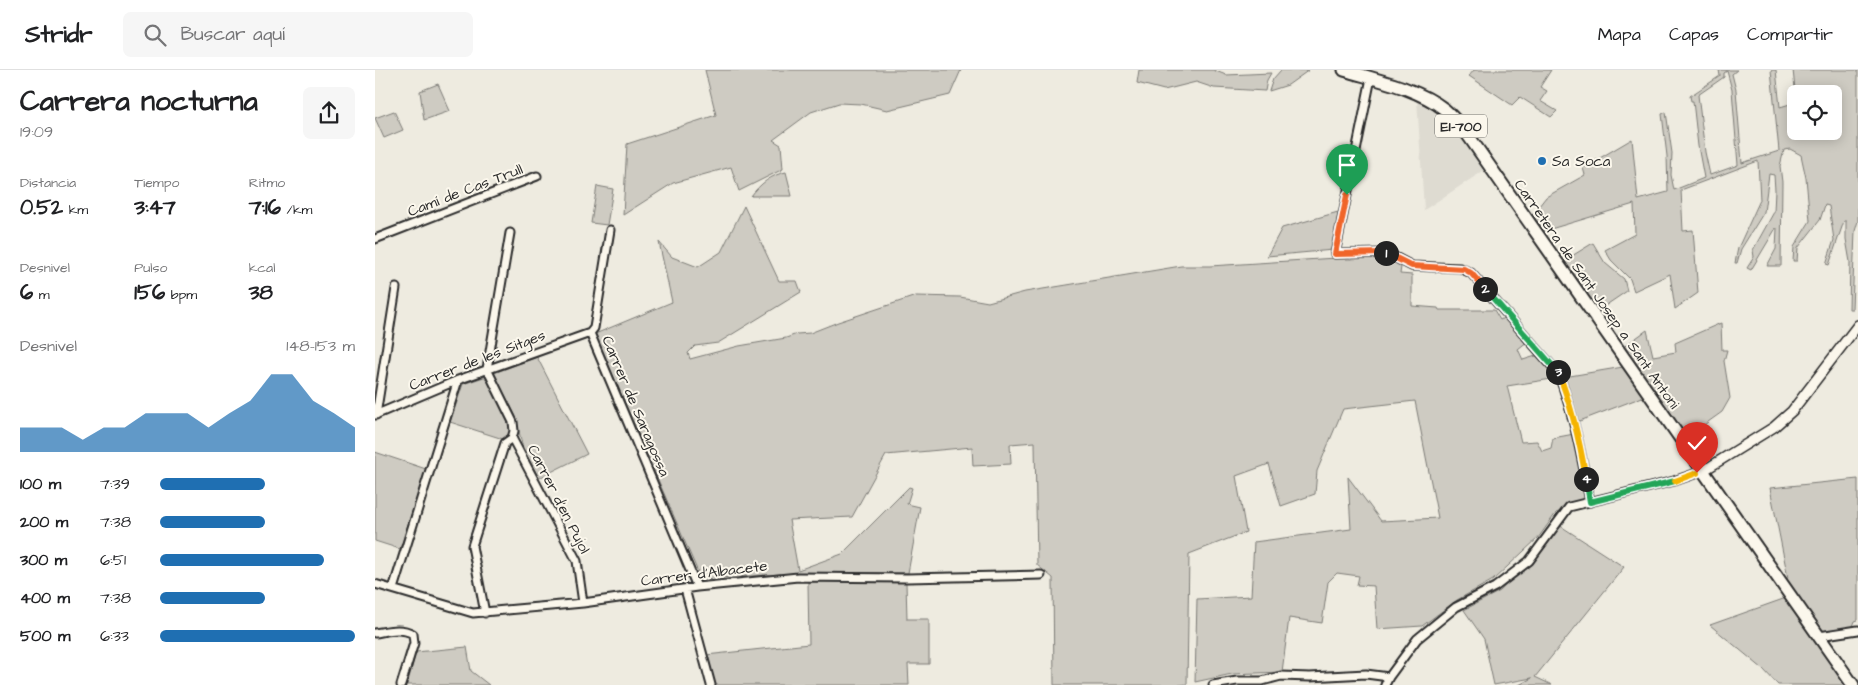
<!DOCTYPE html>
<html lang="es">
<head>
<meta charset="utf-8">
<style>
  body { margin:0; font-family:"Architects Daughter",sans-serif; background:#f6f6f6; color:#202124; height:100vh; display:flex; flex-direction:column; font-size:19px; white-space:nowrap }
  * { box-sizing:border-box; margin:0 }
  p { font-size:16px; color:#757577 }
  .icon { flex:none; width:28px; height:28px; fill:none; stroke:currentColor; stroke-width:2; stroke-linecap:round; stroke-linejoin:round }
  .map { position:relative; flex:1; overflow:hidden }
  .drawer { display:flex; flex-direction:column; background:#fff; width:375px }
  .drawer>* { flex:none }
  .fabs { position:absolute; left:1412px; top:15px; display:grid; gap:10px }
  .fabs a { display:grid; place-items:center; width:55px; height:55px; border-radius:8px; background:#fff; box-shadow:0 2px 12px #0003; font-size:25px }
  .pin { position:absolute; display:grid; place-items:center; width:42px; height:42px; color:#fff; margin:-51px -21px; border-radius:50% 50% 50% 0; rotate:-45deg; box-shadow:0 0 5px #0007 }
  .pin .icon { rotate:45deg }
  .km { position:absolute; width:25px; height:25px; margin:-12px; border-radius:50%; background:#222; color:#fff; font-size:14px; line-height:25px; text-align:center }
  .round { display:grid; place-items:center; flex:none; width:52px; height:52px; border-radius:8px; background:#f6f6f6 }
  .overview { display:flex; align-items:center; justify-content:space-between; height:85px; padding:0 20px }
  h1 { font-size:28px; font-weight:700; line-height:38px }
  .figures { display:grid; grid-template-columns:repeat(3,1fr); gap:8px; height:85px; padding:5px 20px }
  .figures div { display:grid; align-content:center }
  .figures b { font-size:21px; font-weight:700 }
  .figures small { font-size:14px; font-weight:400 }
  .figures p { font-size:14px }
  .chart { height:140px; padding:10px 20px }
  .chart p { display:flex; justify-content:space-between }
  .chart svg { width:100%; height:90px; margin-top:5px; fill:#1f6fb2; opacity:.7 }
  ul { padding:0 20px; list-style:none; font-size:16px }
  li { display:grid; grid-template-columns:80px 60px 1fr; align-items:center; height:38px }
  li i { height:12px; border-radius:6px; background:#1f6fb2 }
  header { display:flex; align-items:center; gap:30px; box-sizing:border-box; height:70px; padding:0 25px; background:#fff; border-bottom:1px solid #e0e0e0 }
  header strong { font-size:24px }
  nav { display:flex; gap:28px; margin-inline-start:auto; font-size:18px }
  .search { width:350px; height:45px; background:#f6f6f6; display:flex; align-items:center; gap:12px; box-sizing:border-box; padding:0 18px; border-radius:8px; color:#757577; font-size:19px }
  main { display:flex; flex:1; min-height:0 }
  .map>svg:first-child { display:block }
</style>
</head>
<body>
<header>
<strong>Stridr</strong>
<div class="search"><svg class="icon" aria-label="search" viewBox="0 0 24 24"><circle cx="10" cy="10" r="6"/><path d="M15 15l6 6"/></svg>Buscar aquí</div>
<nav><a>Mapa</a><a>Capas</a><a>Compartir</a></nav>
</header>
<main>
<section class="drawer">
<div class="overview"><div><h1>Carrera nocturna</h1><p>19:09</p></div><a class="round"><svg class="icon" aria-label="share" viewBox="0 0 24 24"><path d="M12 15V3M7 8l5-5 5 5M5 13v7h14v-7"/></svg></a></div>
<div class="figures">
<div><p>Distancia</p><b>0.52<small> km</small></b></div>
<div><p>Tiempo</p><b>3:47</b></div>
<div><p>Ritmo</p><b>7:16<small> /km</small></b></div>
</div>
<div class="figures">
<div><p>Desnivel</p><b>6<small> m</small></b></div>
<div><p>Pulso</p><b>156<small> bpm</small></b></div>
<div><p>kcal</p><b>38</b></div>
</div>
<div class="chart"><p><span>Desnivel</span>148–153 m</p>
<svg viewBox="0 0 160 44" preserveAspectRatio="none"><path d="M0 44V32L10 32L20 32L30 38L40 32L50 32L60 25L70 25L80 25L90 32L100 25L110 19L120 6L130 6L140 19L150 25L160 32V44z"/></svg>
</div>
<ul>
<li><b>100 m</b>7:39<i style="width:54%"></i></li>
<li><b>200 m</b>7:38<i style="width:54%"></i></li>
<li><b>300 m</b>6:51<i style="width:84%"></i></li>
<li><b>400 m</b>7:38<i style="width:54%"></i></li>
<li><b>500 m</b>6:33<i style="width:100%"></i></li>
</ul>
</section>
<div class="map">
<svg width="1483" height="615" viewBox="0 0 1483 615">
  <rect width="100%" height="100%" fill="#eeebe0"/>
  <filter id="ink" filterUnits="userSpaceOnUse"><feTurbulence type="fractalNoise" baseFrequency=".02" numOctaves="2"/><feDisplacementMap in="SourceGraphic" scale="10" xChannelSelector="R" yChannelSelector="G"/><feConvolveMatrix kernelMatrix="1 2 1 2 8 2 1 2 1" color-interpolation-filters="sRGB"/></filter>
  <g filter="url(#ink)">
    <path fill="#dedbd1" d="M1042 29 1065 41 1085 62 1111 99 1049 140Z"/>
    <path fill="#cecbc2" stroke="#7c7b76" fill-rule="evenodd" d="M330 0H586L575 25 512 40 486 34 464 33 436 42 398 70 406 75 408 99 364 121 356 97 298 113 248 145 252 74 341 45Z
      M764 0H838L851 5 896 3 892 10 890 21 839 18 821 12 789 20 762 13Z
      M906 0H934L913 15 894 21 898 9Z
      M1099 0H1176L1165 17 1172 21 1165 31 1182 41 1176 47 1145 27 1137 35 1094 6Z
      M1344 0H1362L1357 4 1361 20 1367 93 1404 81 1396 0H1401L1405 37 1415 34 1420 19 1418 0H1483V151L1480 161 1477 239H1474L1475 192 1471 169V151H1469L1454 195 1451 194 1459 170 1454 136 1450 135 1445 150 1423 178 1422 191H1418L1419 177 1435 151 1431 108 1426 85 1415 79 1409 80 1405 96 1407 112 1406 196H1392L1401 179 1402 158H1401L1376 200 1372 198 1379 187 1378 180 1399 142 1400 120 1399 105 1394 104 1389 142 1366 179 1362 193H1360L1363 178 1385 130 1383 91 1306 120 1308 161 1318 160 1323 223 1300 239 1295 204 1259 221 1255 209 1236 190 1230 180 1260 164 1259 134 1169 161 1157 145 1171 127 1210 105 1208 98 1257 69 1263 130 1293 122 1292 86 1287 44 1291 42 1297 83 1296 105 1299 120 1329 108 1323 76 1318 31H1316L1315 26 1345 6ZM1352 1 1357 20 1363 95 1335 105 1330 82 1323 25 1349 7V3ZM1421 24H1459V61H1421Z
      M63 14 75 41 49 50 45 21Z
      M19 41 28 60 9 68 0 48Z
      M411 102 417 126H376C385 114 396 105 411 102Z
      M222 116 238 119 232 155 216 153Z
      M369 136 404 211H422L426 222 343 273 320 276 313 283 315 289 364 276 411 268 422 264 435 263 463 252 541 226 585 227 613 232 650 222 806 196H835L1008 185 1026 197 1025 204 1037 205V236L1063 238 1064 240H1119L1125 250 1130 247 1153 271 1143 279 1148 290 1164 285 1183 308 1132 316 1146 372 1162 371 1167 381 1176 378 1178 368 1199 364 1213 431 1181 443 1163 468 1118 510 1082 530 1047 556 1002 559 999 516 982 515 984 506 962 503 953 512 947 553 914 548 907 602 857 604 820 612 822 529 876 526 879 472 976 459 973 407 1006 451 1063 448 1040 331 968 339 942 401 940 424 906 436 894 394 861 406 871 462 814 484 812 614 805 615H679L678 508 662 495 660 372 635 374 636 394 598 396 597 377 511 385 477 447 414 450 423 500 467 484 534 417 537 418 532 434 545 437 533 503H423L326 509 220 264 297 232 284 172 297 187 323 197 346 182Z
      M963 142 958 180 892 186 907 158Z
      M1218 173 1230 193 1249 209 1252 221 1221 242 1187 192Z
      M1346 253 1347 280H1352L1349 291 1355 328 1347 342 1312 367 1247 278 1272 260 1278 286 1301 282 1300 273Z
      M162 287 212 384 164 408 148 378 140 345 119 303Z
      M1248 297 1270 326 1202 352 1189 307Z
      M112 306 135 353 136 361 128 369 75 352 88 314Z
      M0 382 51 399 25 479 0 471Z
      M1483 409V550L1480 551 1477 559 1450 563 1443 559 1351 428 1354 427 1410 509 1413 508 1395 418Z
      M1184 455 1249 497 1160 607 1177 615H1144L1157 608 1119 615 1109 569 1089 540 1125 521 1155 492Z
      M444 508 529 511 531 513 532 549H554V594H533L534 615H339L331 585 434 574 433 512Z
      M1411 528 1472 615H1403L1388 599 1335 555Z
      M92 577 96 601 114 615H32L41 582Z"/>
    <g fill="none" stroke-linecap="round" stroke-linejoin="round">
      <defs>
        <path id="minor" d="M996 8 960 184 1012 183 1037 196 1085 198 1096 203 1183 303C1199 345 1207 388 1215 432
          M235 160 219 258 215 263 322 517
          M135 163 112 299 138 352 139 361 137 368
          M0 169 162 106
          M0 345 83 310 215 263
          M1 345 21 218
          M0 514 98 543 208 533 322 517 423 507 532 508 666 505
          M18 519 83 310
          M310 519 336 615
          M110 543 97 476 130 373 137 368 202 491 208 533
          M0 563C13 561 26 557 38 564L39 573 26 615
          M1444 566 1483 560
          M838 615 862 611H887L906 606 935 607 991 604 1014 607
          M1010 615 1014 607 1042 569 1081 537 1120 517 1154 491 1194 437 1299 411 1328 401"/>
        <path id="tertiary" d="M1328 401 1399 357 1417 341 1483 255"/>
        <path id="primary" d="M969 0C1002 10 1042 18 1069 39 1076 45 1082 52 1088 58L1478 615"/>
      </defs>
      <use href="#minor" stroke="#2b2b2b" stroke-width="11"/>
      <use href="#tertiary" stroke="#2b2b2b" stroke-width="12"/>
      <use href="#primary" stroke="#2b2b2b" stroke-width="15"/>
      <use href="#minor" stroke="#fbf7ec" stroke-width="7"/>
      <use href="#tertiary" stroke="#fbf7ec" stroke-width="9"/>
      <use href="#primary" stroke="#fbf7ec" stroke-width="11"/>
    </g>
  </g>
  <g fill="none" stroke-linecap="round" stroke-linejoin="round" filter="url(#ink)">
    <defs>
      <path id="split-1" d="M972 125 960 184 1011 183"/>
      <path id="split-2" d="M1011 183 1037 196 1089 199 1096 203 1110 219"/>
      <path id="split-3" d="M1110 219 1183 302"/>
      <path id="split-4" d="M1183 302C1197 336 1205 373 1211 409"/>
      <path id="split-5" d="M1211 409 1215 432 1300 411"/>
      <path id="split-6" d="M1300 411 1322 403"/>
    </defs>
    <use href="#split-1" stroke="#fff" stroke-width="10"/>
    <use href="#split-2" stroke="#fff" stroke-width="10"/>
    <use href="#split-3" stroke="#fff" stroke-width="10"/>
    <use href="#split-4" stroke="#fff" stroke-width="10"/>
    <use href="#split-5" stroke="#fff" stroke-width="10"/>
    <use href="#split-6" stroke="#fff" stroke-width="10"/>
    <use href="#split-1" stroke="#f0652b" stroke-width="6"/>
    <use href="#split-2" stroke="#f0652b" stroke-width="6"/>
    <use href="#split-3" stroke="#22a559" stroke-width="6"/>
    <use href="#split-4" stroke="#f5b400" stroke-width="6"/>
    <use href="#split-5" stroke="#22a559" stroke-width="6"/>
    <use href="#split-6" stroke="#f5b400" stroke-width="6"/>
  </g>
  <circle fill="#1f6fb2" stroke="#fbf7ec" stroke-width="2" cx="1167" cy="91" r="5"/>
  <g text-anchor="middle" stroke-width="4" stroke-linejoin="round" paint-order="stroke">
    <rect fill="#fbf7ec" stroke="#696865" stroke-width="1" x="1060" y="44.5" width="52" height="23" rx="4"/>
    <g font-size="14" font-weight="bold" fill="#2b2b2b">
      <text x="1086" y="61">EI-700</text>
    </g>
    <g font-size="15" fill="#2b2b2b" stroke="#fbf7ec" text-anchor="start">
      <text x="1177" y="96">Sa Soca</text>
    </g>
    <g font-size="15" fill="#2b2b2b" stroke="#fbf7ec">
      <text transform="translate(90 120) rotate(-21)" y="5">Camí de Cas Trull</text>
      <text transform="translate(1222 224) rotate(55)" y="5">Carretera de Sant Josep a Sant Antoni</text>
      <text transform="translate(102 290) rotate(-21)" y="5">Carrer de les Sitges</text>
      <text transform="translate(261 336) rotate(67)" y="5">Carrer de Saragossa</text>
      <text transform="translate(184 429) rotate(63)" y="5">Carrer d'en Pujol</text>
      <text transform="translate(329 503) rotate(-7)" y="5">Carrer d'Albacete</text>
    </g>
  </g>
</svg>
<div class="fabs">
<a><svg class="icon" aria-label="locate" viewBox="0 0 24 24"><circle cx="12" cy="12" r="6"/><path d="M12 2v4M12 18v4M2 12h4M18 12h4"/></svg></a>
</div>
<div class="pin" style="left:972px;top:125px;background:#1e9e55"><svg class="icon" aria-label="arrive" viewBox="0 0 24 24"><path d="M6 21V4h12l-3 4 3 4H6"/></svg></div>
<div class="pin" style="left:1322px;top:403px;background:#d93025"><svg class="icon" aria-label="check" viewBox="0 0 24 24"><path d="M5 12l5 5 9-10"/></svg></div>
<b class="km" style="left:1011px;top:183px">1</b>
<b class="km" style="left:1110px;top:219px">2</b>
<b class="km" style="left:1183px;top:302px">3</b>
<b class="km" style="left:1211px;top:409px">4</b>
</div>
</main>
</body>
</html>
